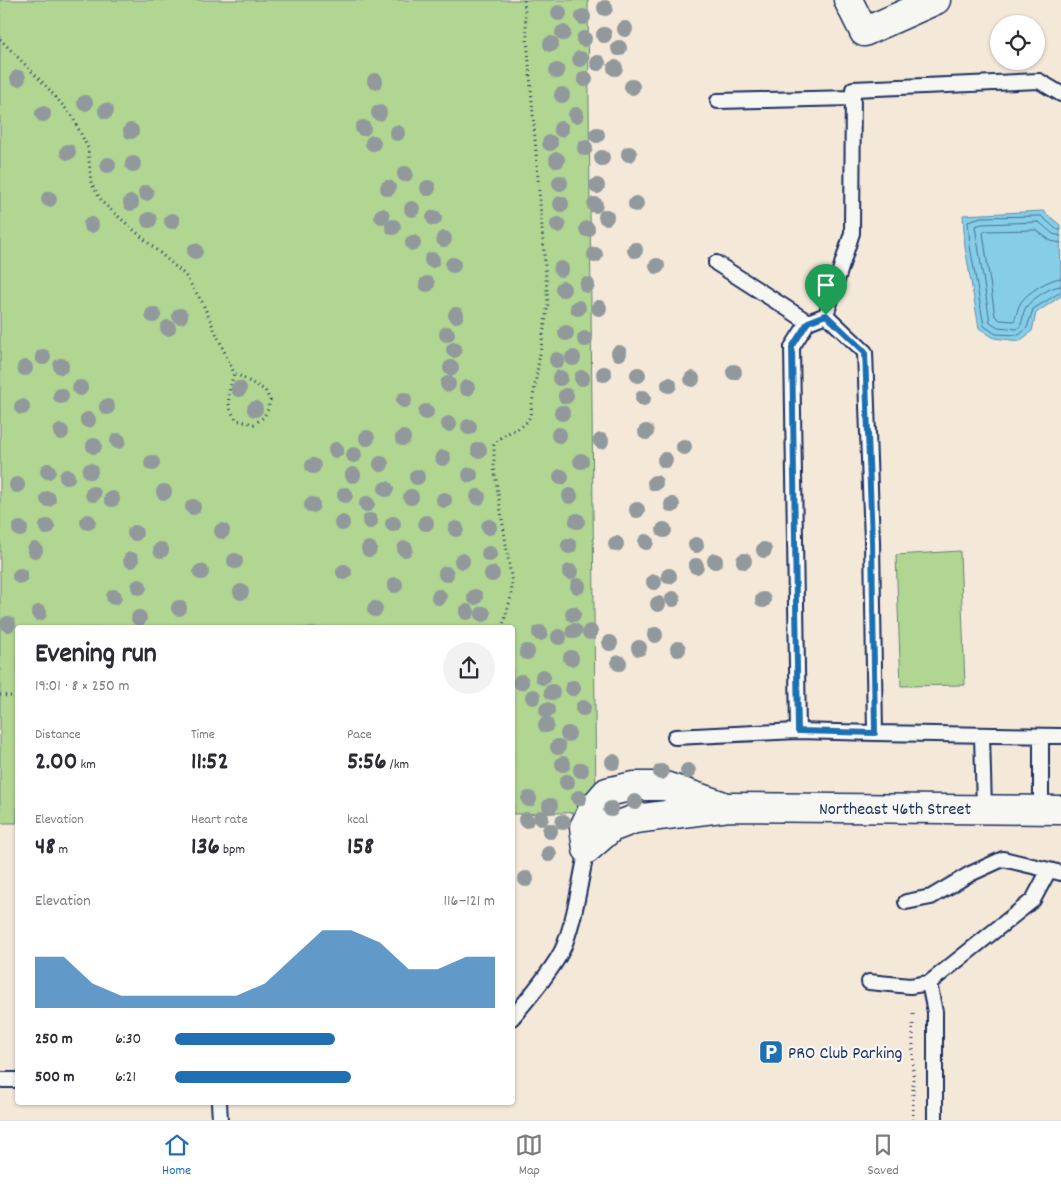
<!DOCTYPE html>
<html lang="en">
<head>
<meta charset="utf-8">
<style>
  body { margin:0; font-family:Dekko,sans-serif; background:#f2f2f3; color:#2b2b33; height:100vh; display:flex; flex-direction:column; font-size:19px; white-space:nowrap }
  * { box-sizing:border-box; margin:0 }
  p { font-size:16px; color:#7c7c81 }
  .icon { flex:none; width:28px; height:28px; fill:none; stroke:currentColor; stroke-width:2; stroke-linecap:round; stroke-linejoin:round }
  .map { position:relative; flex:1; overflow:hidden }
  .details { position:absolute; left:15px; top:625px; width:500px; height:480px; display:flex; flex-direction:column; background:#fff; border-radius:5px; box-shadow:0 1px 4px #0004 }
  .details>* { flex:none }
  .controls { position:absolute; left:990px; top:15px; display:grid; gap:10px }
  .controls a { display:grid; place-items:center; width:55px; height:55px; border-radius:50%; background:#fff; box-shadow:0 1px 4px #0004; font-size:25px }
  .pin { position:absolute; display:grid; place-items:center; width:42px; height:42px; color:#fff; margin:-51px -21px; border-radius:50% 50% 50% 0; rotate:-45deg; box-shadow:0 0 5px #0007 }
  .pin .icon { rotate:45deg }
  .round { display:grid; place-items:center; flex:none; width:52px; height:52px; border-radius:26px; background:#f2f2f3 }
  .summary { display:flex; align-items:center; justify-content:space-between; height:85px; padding:0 20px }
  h1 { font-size:28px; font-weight:700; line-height:38px }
  .stats { display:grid; grid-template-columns:repeat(3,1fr); gap:8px; height:85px; padding:5px 20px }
  .stats div { display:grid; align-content:center }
  .stats b { font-size:25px; font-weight:700 }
  .stats small { font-size:14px; font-weight:400 }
  .stats p { font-size:14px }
  .chart { height:140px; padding:10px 20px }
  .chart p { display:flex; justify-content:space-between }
  .chart svg { width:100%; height:90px; margin-top:5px; fill:#1f6fb2; opacity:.7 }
  ul { padding:0 20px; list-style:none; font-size:16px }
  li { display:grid; grid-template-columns:80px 60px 1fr; align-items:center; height:38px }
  li i { height:12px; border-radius:6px; background:#1f6fb2 }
  .tab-bar { display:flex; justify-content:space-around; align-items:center; height:70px; border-top:1px solid #e1e1e2; background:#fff; font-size:14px; color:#7c7c81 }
  .tab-bar a { display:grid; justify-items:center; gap:2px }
  .tab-bar .selected { color:#1f6fb2 }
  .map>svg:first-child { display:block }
</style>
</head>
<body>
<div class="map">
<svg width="1061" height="1120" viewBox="0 0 1061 1120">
  <rect width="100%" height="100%" fill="#f4e8d9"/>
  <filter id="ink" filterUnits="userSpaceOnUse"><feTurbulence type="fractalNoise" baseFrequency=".02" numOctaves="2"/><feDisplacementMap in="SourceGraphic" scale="10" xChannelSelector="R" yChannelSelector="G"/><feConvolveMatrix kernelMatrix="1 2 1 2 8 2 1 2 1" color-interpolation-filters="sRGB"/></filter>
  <g filter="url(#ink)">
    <path fill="#b0d691" stroke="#668278" d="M0 0H588L596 812 513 814 512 628H18L17 823H0Z
      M960 551 965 685 901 686 896 555Z"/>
    <path fill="#86cee7" stroke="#5b8eb0" d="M1043 211 1060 225 1061 296 1036 313 1032 331 1020 341 994 338 979 328 965 247 963 215Z"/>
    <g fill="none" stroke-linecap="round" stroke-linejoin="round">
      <path stroke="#466f95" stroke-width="1" d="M1061 230 1056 229 1041 216 981 217 968 221 970 246 984 326 996 334 1019 335 1027 328 1033 309 1061 292
        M1061 236 1053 234 1039 222 982 224 975 226 990 322 998 327 1017 329C1025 323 1021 315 1026 307 1032 299 1051 286 1061 286
        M1061 243 1051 241 1036 230 985 231 983 233 995 316 1000 320 1014 321C1017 315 1017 308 1021 302 1028 292 1049 279 1061 278"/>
      <defs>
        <path id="lane" d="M1061 94 1039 81 853 89 852 233 826 315 865 352 872 541 875 733 1061 736
          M718 101 853 98
          M716 263 808 322
          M826 315 808 322 792 347 798 731 875 733
          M982 735 984 809
          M1041 736V810
          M675 737 798 731
          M906 902 931 897 970 874 1003 859 1049 870
          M869 982 910 986 929 983 1033 900 1049 870 1061 873
          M929 983 935 1012V1120
          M512 1018C527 1000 556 966 564 946 576 915 580 881 587 849
          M0 1080H18
          M219 1102 220 1120"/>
        <path id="street" d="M848 0 864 32 936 0
          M587 849 611 828 635 819 729 807 1061 810
          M587 849 584 827 594 807 607 792 634 786H665L721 805"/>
      </defs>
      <use href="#lane" stroke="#1b2f5e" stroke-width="18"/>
      <use href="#street" stroke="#1b2f5e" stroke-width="31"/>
      <path stroke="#1b2f5e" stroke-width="3" stroke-dasharray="1 4" stroke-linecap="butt" d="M0 39 47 87 72 116 88 148 91 183 103 203 185 275 202 302 234 373 265 390 270 400 268 409 264 417 254 424 237 420C224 405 229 391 234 373
        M502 628 511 597 512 583 494 467V445C502 430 524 432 530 416L548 304 524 0
        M0 695 18 697
        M913 1120V1011"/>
      <use href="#lane" stroke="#f6f6f2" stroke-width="14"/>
      <use href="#street" stroke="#f6f6f2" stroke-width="28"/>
    </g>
    <g fill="#91999c">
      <circle cx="605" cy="8" r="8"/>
      <circle cx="559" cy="13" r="8"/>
      <circle cx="583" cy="17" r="8"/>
      <circle cx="625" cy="29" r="8"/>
      <circle cx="563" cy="33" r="8"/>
      <circle cx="604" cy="35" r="8"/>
      <circle cx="584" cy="39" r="8"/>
      <circle cx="551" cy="44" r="8"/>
      <circle cx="619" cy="48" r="8"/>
      <circle cx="580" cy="59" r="8"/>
      <circle cx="598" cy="63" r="8"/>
      <circle cx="615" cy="68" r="8"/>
      <circle cx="557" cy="71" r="8"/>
      <circle cx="18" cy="78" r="8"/>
      <circle cx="585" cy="79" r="8"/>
      <circle cx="375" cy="81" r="8"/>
      <circle cx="632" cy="87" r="8"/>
      <circle cx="562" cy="95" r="8"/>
      <circle cx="85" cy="103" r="8"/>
      <circle cx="106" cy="111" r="8"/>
      <circle cx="379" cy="113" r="8"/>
      <circle cx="43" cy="114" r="8"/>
      <circle cx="576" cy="115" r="8"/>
      <circle cx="363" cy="128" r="8"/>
      <circle cx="561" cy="129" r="8"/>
      <circle cx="131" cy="131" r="8"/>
      <circle cx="397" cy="133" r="8"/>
      <circle cx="597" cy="135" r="8"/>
      <circle cx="373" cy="143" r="8"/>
      <circle cx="550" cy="143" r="8"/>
      <circle cx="585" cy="148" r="8"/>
      <circle cx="68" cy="152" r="8"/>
      <circle cx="629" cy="154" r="8"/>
      <circle cx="602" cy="158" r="8"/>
      <circle cx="557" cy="160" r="8"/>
      <circle cx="133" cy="164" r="8"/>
      <circle cx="108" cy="165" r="8"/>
      <circle cx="405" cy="174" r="8"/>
      <circle cx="560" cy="183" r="8"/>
      <circle cx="597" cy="186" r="8"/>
      <circle cx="388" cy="188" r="8"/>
      <circle cx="428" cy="188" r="8"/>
      <circle cx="146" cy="193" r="8"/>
      <circle cx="49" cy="199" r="8"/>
      <circle cx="131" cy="203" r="8"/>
      <circle cx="561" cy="204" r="8"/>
      <circle cx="636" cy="204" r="8"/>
      <circle cx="595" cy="205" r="8"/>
      <circle cx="412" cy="209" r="8"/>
      <circle cx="382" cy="216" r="8"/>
      <circle cx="606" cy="217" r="8"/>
      <circle cx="434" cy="218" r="8"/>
      <circle cx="149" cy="220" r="8"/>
      <circle cx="172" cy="221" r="8"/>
      <circle cx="91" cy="225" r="8"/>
      <circle cx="558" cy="225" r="8"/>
      <circle cx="393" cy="227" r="8"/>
      <circle cx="587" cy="229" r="8"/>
      <circle cx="444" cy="239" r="8"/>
      <circle cx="413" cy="243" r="8"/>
      <circle cx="635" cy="250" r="8"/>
      <circle cx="195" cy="251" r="8"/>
      <circle cx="595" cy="255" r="8"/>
      <circle cx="432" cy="260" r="8"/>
      <circle cx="453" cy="265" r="8"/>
      <circle cx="657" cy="266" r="8"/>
      <circle cx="561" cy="269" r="8"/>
      <circle cx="427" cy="284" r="8"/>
      <circle cx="587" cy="285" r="8"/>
      <circle cx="563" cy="289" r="8"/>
      <circle cx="578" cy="308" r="8"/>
      <circle cx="599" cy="308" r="8"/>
      <circle cx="153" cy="315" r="8"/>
      <circle cx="456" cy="315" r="8"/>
      <circle cx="180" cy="316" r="8"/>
      <circle cx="168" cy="328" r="8"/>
      <circle cx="566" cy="333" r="8"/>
      <circle cx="447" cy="334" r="8"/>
      <circle cx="585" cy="339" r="8"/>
      <circle cx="454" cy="350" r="8"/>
      <circle cx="619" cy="353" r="8"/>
      <circle cx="43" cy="357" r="8"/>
      <circle cx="573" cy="358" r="8"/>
      <circle cx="557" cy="360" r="8"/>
      <circle cx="61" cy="366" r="8"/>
      <circle cx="25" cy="368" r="8"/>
      <circle cx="451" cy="368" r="8"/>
      <circle cx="734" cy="372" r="8"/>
      <circle cx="604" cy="374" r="8"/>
      <circle cx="638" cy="375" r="8"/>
      <circle cx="560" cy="378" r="8"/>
      <circle cx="582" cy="378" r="8"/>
      <circle cx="692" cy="379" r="8"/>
      <circle cx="448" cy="384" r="8"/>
      <circle cx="669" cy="385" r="8"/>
      <circle cx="80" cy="388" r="8"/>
      <circle cx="467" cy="388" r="8"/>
      <circle cx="239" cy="389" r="8"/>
      <circle cx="61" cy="396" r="8"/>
      <circle cx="566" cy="396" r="8"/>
      <circle cx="643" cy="398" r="8"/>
      <circle cx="404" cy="400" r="8"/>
      <circle cx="22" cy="407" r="8"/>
      <circle cx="107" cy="407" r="8"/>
      <circle cx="255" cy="409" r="8"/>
      <circle cx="426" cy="412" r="8"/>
      <circle cx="562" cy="413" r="8"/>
      <circle cx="88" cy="420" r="8"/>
      <circle cx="449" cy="424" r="8"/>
      <circle cx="469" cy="427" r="8"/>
      <circle cx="61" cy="432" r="8"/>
      <circle cx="646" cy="432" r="8"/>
      <circle cx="559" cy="435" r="8"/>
      <circle cx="367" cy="438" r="8"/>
      <circle cx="403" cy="438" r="8"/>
      <circle cx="118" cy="441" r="8"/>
      <circle cx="601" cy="441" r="8"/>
      <circle cx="94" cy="446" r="8"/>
      <circle cx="684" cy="447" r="8"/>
      <circle cx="336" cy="450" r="8"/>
      <circle cx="479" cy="450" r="8"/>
      <circle cx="354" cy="455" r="8"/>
      <circle cx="443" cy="458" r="8"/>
      <circle cx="665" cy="460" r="8"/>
      <circle cx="581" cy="461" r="8"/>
      <circle cx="152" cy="463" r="8"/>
      <circle cx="381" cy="464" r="8"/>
      <circle cx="313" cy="466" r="8"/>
      <circle cx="48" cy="471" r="8"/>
      <circle cx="90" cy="471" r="8"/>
      <circle cx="353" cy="475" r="8"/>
      <circle cx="470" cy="475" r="8"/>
      <circle cx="67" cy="477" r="8"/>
      <circle cx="417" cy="477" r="8"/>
      <circle cx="561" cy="477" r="8"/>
      <circle cx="655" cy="483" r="8"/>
      <circle cx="17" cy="485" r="8"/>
      <circle cx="386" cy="489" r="8"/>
      <circle cx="164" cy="492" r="8"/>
      <circle cx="93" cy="494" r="8"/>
      <circle cx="345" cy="495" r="8"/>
      <circle cx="570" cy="496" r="8"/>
      <circle cx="411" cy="497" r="8"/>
      <circle cx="478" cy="497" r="8"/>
      <circle cx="48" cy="499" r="8"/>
      <circle cx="112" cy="499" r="8"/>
      <circle cx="444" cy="500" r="8"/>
      <circle cx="367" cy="504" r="8"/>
      <circle cx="312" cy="505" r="8"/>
      <circle cx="672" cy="505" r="8"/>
      <circle cx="193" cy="507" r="8"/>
      <circle cx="637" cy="510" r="8"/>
      <circle cx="370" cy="521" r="8"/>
      <circle cx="577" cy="521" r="8"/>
      <circle cx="88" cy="522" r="8"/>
      <circle cx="342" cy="523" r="8"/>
      <circle cx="426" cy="523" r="8"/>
      <circle cx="393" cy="524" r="8"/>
      <circle cx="47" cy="527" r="8"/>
      <circle cx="489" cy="527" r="8"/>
      <circle cx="20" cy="529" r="8"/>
      <circle cx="456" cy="529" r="8"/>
      <circle cx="664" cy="530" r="8"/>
      <circle cx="222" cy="531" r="8"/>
      <circle cx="135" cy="533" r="8"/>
      <circle cx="646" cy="542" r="8"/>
      <circle cx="616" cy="544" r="8"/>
      <circle cx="696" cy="545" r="8"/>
      <circle cx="569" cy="546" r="8"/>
      <circle cx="369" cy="549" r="8"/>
      <circle cx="405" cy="549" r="8"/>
      <circle cx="35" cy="550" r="8"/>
      <circle cx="161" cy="550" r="8"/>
      <circle cx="764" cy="550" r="8"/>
      <circle cx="489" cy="554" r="8"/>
      <circle cx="131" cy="560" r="8"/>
      <circle cx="235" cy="561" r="8"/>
      <circle cx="462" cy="561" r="8"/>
      <circle cx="715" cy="561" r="8"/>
      <circle cx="744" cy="561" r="8"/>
      <circle cx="696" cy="566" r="8"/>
      <circle cx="201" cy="572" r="8"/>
      <circle cx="344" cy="572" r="8"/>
      <circle cx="570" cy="572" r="8"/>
      <circle cx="446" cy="574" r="8"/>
      <circle cx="492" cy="574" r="8"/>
      <circle cx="20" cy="576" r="8"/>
      <circle cx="669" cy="576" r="8"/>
      <circle cx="654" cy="582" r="8"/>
      <circle cx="395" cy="585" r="8"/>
      <circle cx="578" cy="586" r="8"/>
      <circle cx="139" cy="587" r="8"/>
      <circle cx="241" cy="592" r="8"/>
      <circle cx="114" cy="597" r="8"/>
      <circle cx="439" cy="597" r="8"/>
      <circle cx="475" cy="597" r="8"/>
      <circle cx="673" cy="599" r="8"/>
      <circle cx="763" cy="600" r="8"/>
      <circle cx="658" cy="604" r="8"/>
      <circle cx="179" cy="608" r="8"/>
      <circle cx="375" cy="609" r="8"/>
      <circle cx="467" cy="612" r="8"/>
      <circle cx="39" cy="613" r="8"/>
      <circle cx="483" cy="614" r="8"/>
      <circle cx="573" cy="614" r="8"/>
      <circle cx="139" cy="618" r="8"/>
      <circle cx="8" cy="624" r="8"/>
      <circle cx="574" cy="631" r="8"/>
      <circle cx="590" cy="632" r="8"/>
      <circle cx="540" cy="633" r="8"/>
      <circle cx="655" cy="635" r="8"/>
      <circle cx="559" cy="637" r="8"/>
      <circle cx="610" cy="643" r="8"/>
      <circle cx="639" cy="648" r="8"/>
      <circle cx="678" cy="649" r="8"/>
      <circle cx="527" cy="652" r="8"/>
      <circle cx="571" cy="658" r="8"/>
      <circle cx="619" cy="663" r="8"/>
      <circle cx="543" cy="677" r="8"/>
      <circle cx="521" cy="682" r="8"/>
      <circle cx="573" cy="688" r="8"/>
      <circle cx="552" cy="692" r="8"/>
      <circle cx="533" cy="697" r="8"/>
      <circle cx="583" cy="708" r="8"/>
      <circle cx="547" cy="710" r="8"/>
      <circle cx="546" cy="725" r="8"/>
      <circle cx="568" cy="734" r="8"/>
      <circle cx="558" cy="747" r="8"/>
      <circle cx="613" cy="762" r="8"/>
      <circle cx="563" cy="764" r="8"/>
      <circle cx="581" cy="770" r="8"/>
      <circle cx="688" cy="771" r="8"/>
      <circle cx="661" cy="772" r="8"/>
      <circle cx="567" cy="782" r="8"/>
      <circle cx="579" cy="798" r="8"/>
      <circle cx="529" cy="799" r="8"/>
      <circle cx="635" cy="802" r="8"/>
      <circle cx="550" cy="806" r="8"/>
      <circle cx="611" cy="809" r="8"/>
      <circle cx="541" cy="818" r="8"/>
      <circle cx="526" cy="820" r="8"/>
      <circle cx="563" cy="822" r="8"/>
      <circle cx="550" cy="831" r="8"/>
      <circle cx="549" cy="854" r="8"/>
      <circle cx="526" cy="879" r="8"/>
    </g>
  </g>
  <g fill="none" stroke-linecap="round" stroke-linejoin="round" filter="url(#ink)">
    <defs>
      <path id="route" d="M826 315 865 352 872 541 875 733 798 731 792 347 808 322Z"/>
    </defs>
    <use href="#route" stroke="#fff" stroke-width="10"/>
    <use href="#route" stroke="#1f6fb2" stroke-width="6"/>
  </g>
  <defs>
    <symbol id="parking-square" viewBox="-11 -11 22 22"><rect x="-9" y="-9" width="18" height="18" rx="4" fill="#1f6fb2" stroke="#f6f6f2"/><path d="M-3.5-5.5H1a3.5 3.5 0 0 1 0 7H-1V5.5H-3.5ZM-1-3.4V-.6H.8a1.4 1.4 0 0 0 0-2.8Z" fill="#fff"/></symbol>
  </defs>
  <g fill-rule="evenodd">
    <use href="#parking-square" x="757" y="1038" width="28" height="28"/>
  </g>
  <g text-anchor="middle" stroke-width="4.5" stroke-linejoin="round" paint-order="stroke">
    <g font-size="18" fill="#1b2f5e" stroke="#f6f6f2">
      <text x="895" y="814">Northeast 46th Street</text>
    </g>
    <g font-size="18" fill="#1b2f5e" stroke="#f6f6f2" text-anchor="start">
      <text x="788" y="1058">PRO Club Parking</text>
    </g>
  </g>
</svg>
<div class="controls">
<a><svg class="icon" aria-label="locate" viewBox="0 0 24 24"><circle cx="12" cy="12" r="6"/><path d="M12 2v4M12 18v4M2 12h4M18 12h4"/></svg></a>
</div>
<div class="pin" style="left:826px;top:315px;background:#1e9e55"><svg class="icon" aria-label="arrive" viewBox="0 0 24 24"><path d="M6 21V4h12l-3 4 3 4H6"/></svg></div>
<section class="details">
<div class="summary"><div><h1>Evening run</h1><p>19:01 · 8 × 250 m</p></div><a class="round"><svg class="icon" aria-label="share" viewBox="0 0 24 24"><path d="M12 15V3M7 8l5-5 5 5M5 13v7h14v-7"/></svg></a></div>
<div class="stats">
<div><p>Distance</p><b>2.00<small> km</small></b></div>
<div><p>Time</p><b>11:52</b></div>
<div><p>Pace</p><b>5:56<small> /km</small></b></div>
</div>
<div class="stats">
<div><p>Elevation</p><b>48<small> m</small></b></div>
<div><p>Heart rate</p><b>136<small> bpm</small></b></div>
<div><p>kcal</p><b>158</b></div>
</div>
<div class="chart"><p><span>Elevation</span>116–121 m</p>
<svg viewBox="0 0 160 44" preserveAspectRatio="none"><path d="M0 44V19L10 19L20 32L30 38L40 38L50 38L60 38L70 38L80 32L90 19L100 6L110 6L120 12L130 25L140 25L150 19L160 19V44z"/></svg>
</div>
<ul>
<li><b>250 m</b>6:30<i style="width:50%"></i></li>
<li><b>500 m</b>6:21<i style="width:55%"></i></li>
</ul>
</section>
</div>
<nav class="tab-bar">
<a class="selected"><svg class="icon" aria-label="home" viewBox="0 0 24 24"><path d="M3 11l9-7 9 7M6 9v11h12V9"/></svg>Home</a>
<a><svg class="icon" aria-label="map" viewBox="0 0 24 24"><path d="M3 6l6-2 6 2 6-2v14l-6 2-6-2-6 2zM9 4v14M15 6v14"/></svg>Map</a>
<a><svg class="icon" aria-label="saved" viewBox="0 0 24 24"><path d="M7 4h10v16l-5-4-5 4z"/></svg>Saved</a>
</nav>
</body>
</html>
